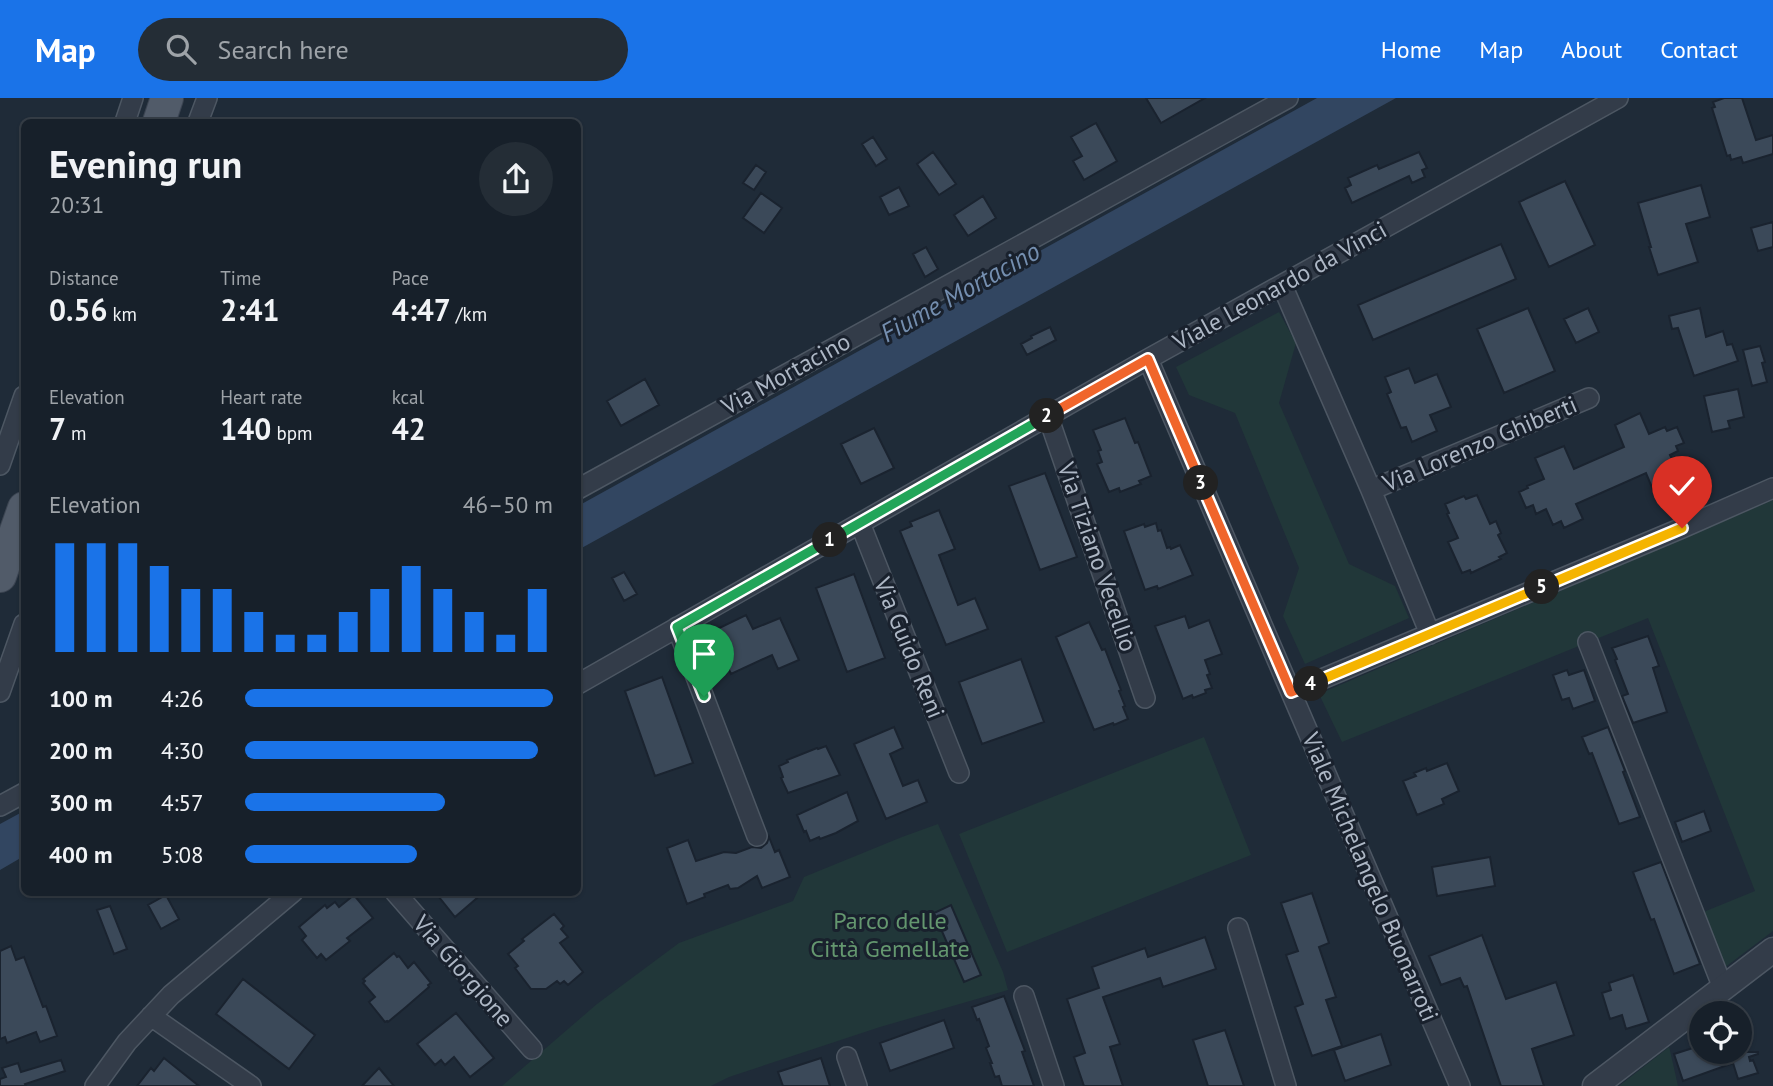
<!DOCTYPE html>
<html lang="en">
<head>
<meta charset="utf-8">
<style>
  body { margin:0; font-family:"PT Sans",sans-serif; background:#242d36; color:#f1f3f6; height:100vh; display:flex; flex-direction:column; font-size:26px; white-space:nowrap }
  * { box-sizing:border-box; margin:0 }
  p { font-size:23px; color:#9ea3a8 }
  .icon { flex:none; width:38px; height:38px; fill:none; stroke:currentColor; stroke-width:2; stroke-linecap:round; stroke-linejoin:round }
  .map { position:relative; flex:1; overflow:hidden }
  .details { position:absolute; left:21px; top:21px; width:560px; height:777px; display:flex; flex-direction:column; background:#17202a; border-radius:10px; box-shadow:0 2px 5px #0004,0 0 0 2px #363e47 }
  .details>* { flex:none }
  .controls { position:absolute; left:1689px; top:903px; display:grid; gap:14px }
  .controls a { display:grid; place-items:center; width:63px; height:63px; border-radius:50%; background:#17202a; box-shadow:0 2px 5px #0004,0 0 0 2px #363e47; font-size:35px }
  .pin { position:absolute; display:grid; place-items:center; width:60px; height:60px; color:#fff; margin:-72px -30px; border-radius:50% 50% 50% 0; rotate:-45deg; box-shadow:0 0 7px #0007 }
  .pin .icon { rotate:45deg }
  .km { position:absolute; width:35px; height:35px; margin:-18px; border-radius:50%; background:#222; color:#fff; font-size:19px; line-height:35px; text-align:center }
  .round { display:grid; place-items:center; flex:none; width:74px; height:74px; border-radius:37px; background:#242d36 }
  .summary { display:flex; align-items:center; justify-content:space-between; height:119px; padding:0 28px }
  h1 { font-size:38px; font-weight:800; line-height:52px }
  .metrics { display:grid; grid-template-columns:repeat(3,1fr); gap:10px; height:119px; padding:7px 28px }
  .metrics div { display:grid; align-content:center }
  .metrics b { font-size:30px; font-weight:800 }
  .metrics small { font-size:19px; font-weight:400 }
  .metrics p { font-size:19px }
  .chart { height:196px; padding:14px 28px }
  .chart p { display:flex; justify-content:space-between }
  .chart svg { width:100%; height:126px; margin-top:7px; stroke:#1a73e8; stroke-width:6 }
  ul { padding:0 28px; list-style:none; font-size:23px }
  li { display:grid; grid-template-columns:112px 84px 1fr; align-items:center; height:52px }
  li i { height:18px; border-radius:9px; background:#1a73e8 }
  header { display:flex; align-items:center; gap:42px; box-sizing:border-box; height:98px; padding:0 35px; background:#1a73e8; color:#fff }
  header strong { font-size:33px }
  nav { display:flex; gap:38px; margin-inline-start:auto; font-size:24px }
  .search { width:490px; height:63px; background:#242d36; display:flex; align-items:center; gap:18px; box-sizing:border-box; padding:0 24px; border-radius:38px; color:#9ea3a8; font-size:26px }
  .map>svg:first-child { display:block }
</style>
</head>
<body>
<header>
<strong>Map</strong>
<div class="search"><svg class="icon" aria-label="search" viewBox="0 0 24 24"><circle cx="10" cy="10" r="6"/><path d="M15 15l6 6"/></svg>Search here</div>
<nav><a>Home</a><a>Map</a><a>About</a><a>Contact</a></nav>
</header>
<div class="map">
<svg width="1773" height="988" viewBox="0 0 1773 988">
  <rect width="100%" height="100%" fill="#1f2b38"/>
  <path fill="#213739" d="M1279 214 1296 245 1279 305 1349 466 1395 488 1409 520 1305 566 1283 518 1299 470 1235 315 1189 297 1176 269Z
    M1773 402V833L1724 870 1701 815 1755 793 1648 520 1342 644 1319 596Z
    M1204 639 1251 757 1007 854 959 736Z
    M938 726 1003 874 1008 892 880 929 729 979 711 988H502L597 906 679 845 793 803 804 779 902 739Z
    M1669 948 1678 988H1619L1669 949Z"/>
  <path fill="#324661" d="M1317 0H1396L578 452V408Z
    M24 713V758L0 772V726Z"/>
  <path fill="#3b4959" stroke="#1a232f" stroke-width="2" d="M1146 0H1205L1161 25Z
    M1724 0H1742L1756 42 1773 37V56L1743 65 1741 59 1731 62 1730 57 1727 58 1712 10 1715 9 1713 4Z
    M1096 25 1117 63 1084 82 1073 63 1082 58 1071 39Z
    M873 39 887 61 876 68 862 46Z
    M933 54 956 86 939 97 917 66Z
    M1419 54 1427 70 1422 72 1425 79 1412 85 1409 78 1352 105 1345 90 1351 87 1348 80 1377 67 1379 71Z
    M756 67 766 74 754 92 743 85Z
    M1565 83 1595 147 1549 169 1519 104Z
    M1701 87 1710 119 1686 126 1698 164 1658 177 1649 149H1651L1638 105Z
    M899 89 909 108 889 117 880 99Z
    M761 95 782 110 764 135 743 120Z
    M983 98 996 120 968 138 954 117Z
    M1773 124V149L1758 153 1751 130Z
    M1501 146 1516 181 1373 242 1358 207Z
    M926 149 938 171 925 179 913 156Z
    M1528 210 1555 273 1504 295 1477 231Z
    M1588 210 1599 234 1576 245 1564 221Z
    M1700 210 1706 239 1723 233 1727 247 1732 246 1738 263 1694 278 1678 230 1672 231 1669 218Z
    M1050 229 1056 242 1027 257 1021 246 1032 240 1031 238Z
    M1760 248 1765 264 1762 265 1767 284 1752 288 1743 252Z
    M1409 270 1415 285 1437 276 1451 309 1430 317 1437 333 1412 344 1406 329 1401 330 1387 296 1391 294 1385 279Z
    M645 281 659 307 621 328 607 303Z
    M1738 291 1744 319 1728 323 1730 330 1712 334 1704 298Z
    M1640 315 1649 336 1665 329 1667 333 1677 329 1684 345 1676 348 1678 353 1670 357 1678 374 1669 378 1672 384 1653 392 1646 375 1576 406 1583 421 1564 430 1561 423 1553 427 1546 411 1536 416 1533 407 1526 410 1519 394 1528 390 1527 388 1544 381 1535 360 1564 348 1574 371 1624 349 1615 327Z
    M1125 320 1135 345 1138 344 1151 378 1139 383 1141 386 1120 394 1119 390 1109 394 1097 366 1102 364 1098 353 1101 352 1093 332Z
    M874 330 894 370 861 386 841 346Z
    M1045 375 1077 459 1040 472 1009 388Z
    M1477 397 1490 426 1496 423 1501 435 1498 437 1507 455 1499 459 1501 461 1471 475 1470 472 1462 475 1448 444 1458 440 1447 416 1449 415 1445 406 1464 398 1466 401Z
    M939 412 955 451 939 457 958 507 975 500 988 531 946 547 900 433 912 428 910 424Z
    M1156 425 1158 433 1161 432 1167 450 1170 449 1171 451 1180 447 1193 477 1158 491 1157 488 1145 492 1124 433 1144 426 1145 429Z
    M624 474 637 496 624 503 612 480Z
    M854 476 885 560 847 574 816 490Z
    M746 517 753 531 780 520 799 562 778 571 772 557 731 576 711 534Z
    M1185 518 1189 530 1209 522 1222 556 1205 562 1210 576 1207 577 1212 590 1205 592 1206 595 1193 600 1192 597 1183 601 1155 528Z
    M1089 524 1102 552 1105 551 1113 572 1121 592 1119 593 1125 608 1123 609 1128 621 1114 627 1113 625 1094 632 1056 539Z
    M1648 538 1659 568 1653 570 1667 614 1633 625 1622 598 1628 596 1615 562 1617 561 1612 550Z
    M1021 561 1044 624 982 646 959 584Z
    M1567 572 1569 577 1584 572 1595 603 1573 611 1569 600 1562 602 1553 577Z
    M662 579 693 665 655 678 625 593Z
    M894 629 903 650 890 656 903 688 918 682 927 704 886 721 854 646Z
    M1608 629 1625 673 1623 674 1640 719 1619 726 1592 655 1589 656 1582 639Z
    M826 648 840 677 788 695 781 680 783 679 779 668 788 664 787 662 817 650 818 651Z
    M1447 665 1459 693 1442 701 1444 706 1417 717 1403 683 1416 678 1414 675 1426 670 1427 673Z
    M847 694 858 723 836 735 820 741 819 739 810 743 806 733 804 734 797 717Z
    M1704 713 1711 733 1682 744 1675 724Z
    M769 739 775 754 779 752 790 779 762 790 757 778 738 790 730 791 728 787 704 796 705 799 687 806 667 750 688 742 696 763 724 754 736 755 752 749 761 750 767 745Z
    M1490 759 1495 788 1437 798 1432 769Z
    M1661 764 1700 866 1674 876 1654 821 1651 822 1633 774Z
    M435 794H484L455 819Z
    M1312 795 1329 845 1319 849 1336 899 1326 902 1342 948 1312 958 1295 909 1303 906 1286 857 1298 853 1281 805Z
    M166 797 179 821 161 831 148 807Z
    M354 797 373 820 347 840 350 843 326 862 321 856 317 860 302 842 306 838 299 829 325 807 327 810 335 804 339 809Z
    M951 807 981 877 964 884 934 815Z
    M110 808 127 851 114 856 97 812Z
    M554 816 564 828 561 831 568 839 560 845 583 874 568 887 564 883 560 886 557 883 546 891H531L515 870 518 868 508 856 524 843 522 841Z
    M1482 837 1506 901 1556 884 1574 937 1532 951 1544 988H1501L1467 888 1464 889 1460 880 1441 887 1429 858Z
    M1205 839 1216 871 1163 889 1160 880 1103 899 1120 946 1110 949 1123 988H1084L1074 959 1085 955 1067 901 1099 890 1092 869 1145 850 1148 859Z
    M11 848 16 862 24 859 43 909 46 908 57 938 40 944 36 934 7 945 5 939 0 941V853Z
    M394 855 397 859 399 858 408 870 414 864 431 885 428 887 429 889 406 909 388 924 387 923 385 924 369 904 375 899 363 885 365 883 363 881Z
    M1633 877 1649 924 1626 931 1622 917 1610 921 1602 895 1611 892 1609 885Z
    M243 881 315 937 289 971 216 916Z
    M1004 898 1025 953 1022 954 1034 988H1002L999 978 995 979 990 965H992L986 950 989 948 979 921 977 922 972 909Z
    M456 915 494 960 470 979 454 959 445 967 441 962 435 967 417 946Z
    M944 922 954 950 890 973 880 945Z
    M1225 932 1244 988H1208L1193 942Z
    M1381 936 1391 967 1345 983 1334 952Z
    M1696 949 1698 954H1758V956L1749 959 1750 963 1753 962 1758 975 1738 981 1733 965 1683 983 1674 956Z
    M164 960 199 988H137L151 970 154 973Z
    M821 960 830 988H783L778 974Z
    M61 962 65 973 25 986 26 988H0V981L6 979 2 970 18 965 21 974Z
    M379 970 394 988H362Z"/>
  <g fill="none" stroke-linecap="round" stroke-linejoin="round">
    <defs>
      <path id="minor" d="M125 24 133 0
        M198 24 207 0
        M1282 187 1371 392 1430 536
        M1148 261 1460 988
        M1048 318 1145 600
        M0 367 24 298
        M578 391 1288 0
        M1371 392 1589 300
        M860 425 959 675
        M677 529 757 738
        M1588 544 1723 890
        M578 586 1148 261 1618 0
        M0 594 24 526
        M1291 594 1682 430 1773 390
        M0 708 24 695
        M395 794 532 951
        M1238 830 1286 988
        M1024 898 1054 988
        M151 918 251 988
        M847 959 857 988
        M95 988 127 944 171 897 293 794"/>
      <path id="tertiary" d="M1595 988 1773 852"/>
      <path id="primary" d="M159 24 167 0
        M0 478 24 410"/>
    </defs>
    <use href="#minor" stroke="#4d5763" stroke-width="22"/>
    <use href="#tertiary" stroke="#4d5763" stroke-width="27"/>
    <use href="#primary" stroke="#3c4552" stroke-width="34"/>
    <use href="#minor" stroke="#333c49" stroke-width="19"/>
    <use href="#tertiary" stroke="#333c49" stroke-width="24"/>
    <use href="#primary" stroke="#515b69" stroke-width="32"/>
  </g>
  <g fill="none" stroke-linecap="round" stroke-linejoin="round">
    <defs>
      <path id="split-1" d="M704 598 677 529 830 442"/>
      <path id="split-2" d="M830 442 1047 318"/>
      <path id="split-3" d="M1047 318 1148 261 1201 385"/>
      <path id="split-4" d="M1201 385 1291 594 1311 586"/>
      <path id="split-5" d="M1311 586 1542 489"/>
      <path id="split-6" d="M1542 489 1682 430"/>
    </defs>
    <use href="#split-1" stroke="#fff" stroke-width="14"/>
    <use href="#split-2" stroke="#fff" stroke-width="14"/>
    <use href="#split-3" stroke="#fff" stroke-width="14"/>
    <use href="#split-4" stroke="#fff" stroke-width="14"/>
    <use href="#split-5" stroke="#fff" stroke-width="14"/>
    <use href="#split-6" stroke="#fff" stroke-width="14"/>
    <use href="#split-1" stroke="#22a559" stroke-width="9"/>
    <use href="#split-2" stroke="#22a559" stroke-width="9"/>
    <use href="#split-3" stroke="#f0652b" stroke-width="9"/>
    <use href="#split-4" stroke="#f0652b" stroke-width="9"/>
    <use href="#split-5" stroke="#f5b400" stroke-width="9"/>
    <use href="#split-6" stroke="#f5b400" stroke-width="9"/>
  </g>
  <g text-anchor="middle" stroke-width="6" stroke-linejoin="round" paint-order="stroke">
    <g font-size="24" fill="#adb7c5" stroke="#19212d">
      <text transform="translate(1280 188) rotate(-29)" y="8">Viale Leonardo da Vinci</text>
      <text transform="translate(786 276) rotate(-29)" y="8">Via Mortacino</text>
      <text transform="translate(1480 346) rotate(-23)" y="8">Via Lorenzo Ghiberti</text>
      <text transform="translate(1097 459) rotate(71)" y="8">Via Tiziano Vecellio</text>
      <text transform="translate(909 550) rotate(68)" y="8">Via Guido Reni</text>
      <text transform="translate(1370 779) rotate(67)" y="8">Viale Michelangelo Buonarroti</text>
      <text transform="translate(463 873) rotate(49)" y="8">Via Giorgione</text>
    </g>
    <g font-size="24" fill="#64976f" stroke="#19212d">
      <text x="890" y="831">Parco delle<tspan x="890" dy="28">Città Gemellate</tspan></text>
    </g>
    <g font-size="26" font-style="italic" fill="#748eaf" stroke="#19212d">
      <text transform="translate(960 194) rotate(-29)" y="9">Fiume Mortacino</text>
    </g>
  </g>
</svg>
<div class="controls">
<a><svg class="icon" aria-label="locate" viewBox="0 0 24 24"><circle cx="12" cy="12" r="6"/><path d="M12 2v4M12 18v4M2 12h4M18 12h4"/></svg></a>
</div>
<div class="pin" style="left:704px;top:598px;background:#1e9e55"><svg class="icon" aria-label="arrive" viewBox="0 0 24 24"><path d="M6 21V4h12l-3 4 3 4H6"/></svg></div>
<div class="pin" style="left:1682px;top:430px;background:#d93025"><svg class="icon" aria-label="check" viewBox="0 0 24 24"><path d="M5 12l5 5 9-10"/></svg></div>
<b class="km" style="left:830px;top:442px">1</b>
<b class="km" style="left:1047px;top:318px">2</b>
<b class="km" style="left:1201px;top:385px">3</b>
<b class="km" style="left:1311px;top:586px">4</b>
<b class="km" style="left:1542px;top:489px">5</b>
<section class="details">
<div class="summary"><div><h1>Evening run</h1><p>20:31</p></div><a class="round"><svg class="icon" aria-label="share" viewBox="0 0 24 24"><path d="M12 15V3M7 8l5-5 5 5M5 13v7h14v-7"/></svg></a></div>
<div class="metrics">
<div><p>Distance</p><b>0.56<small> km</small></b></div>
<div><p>Time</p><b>2:41</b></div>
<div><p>Pace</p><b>4:47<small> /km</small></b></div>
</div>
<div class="metrics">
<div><p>Elevation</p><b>7<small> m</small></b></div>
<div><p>Heart rate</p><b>140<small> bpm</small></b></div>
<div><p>kcal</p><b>42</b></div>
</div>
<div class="chart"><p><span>Elevation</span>46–50 m</p>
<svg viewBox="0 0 160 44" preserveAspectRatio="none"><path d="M5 44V6M15 44V6M25 44V6M35 44V14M45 44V22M55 44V22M65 44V30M75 44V38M85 44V38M95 44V30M105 44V22M115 44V14M125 44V22M135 44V30M145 44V38M155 44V22"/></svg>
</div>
<ul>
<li><b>100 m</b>4:26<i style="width:100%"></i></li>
<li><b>200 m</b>4:30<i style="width:95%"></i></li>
<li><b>300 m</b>4:57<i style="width:65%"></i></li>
<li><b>400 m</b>5:08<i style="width:56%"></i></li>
</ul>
</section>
</div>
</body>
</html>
